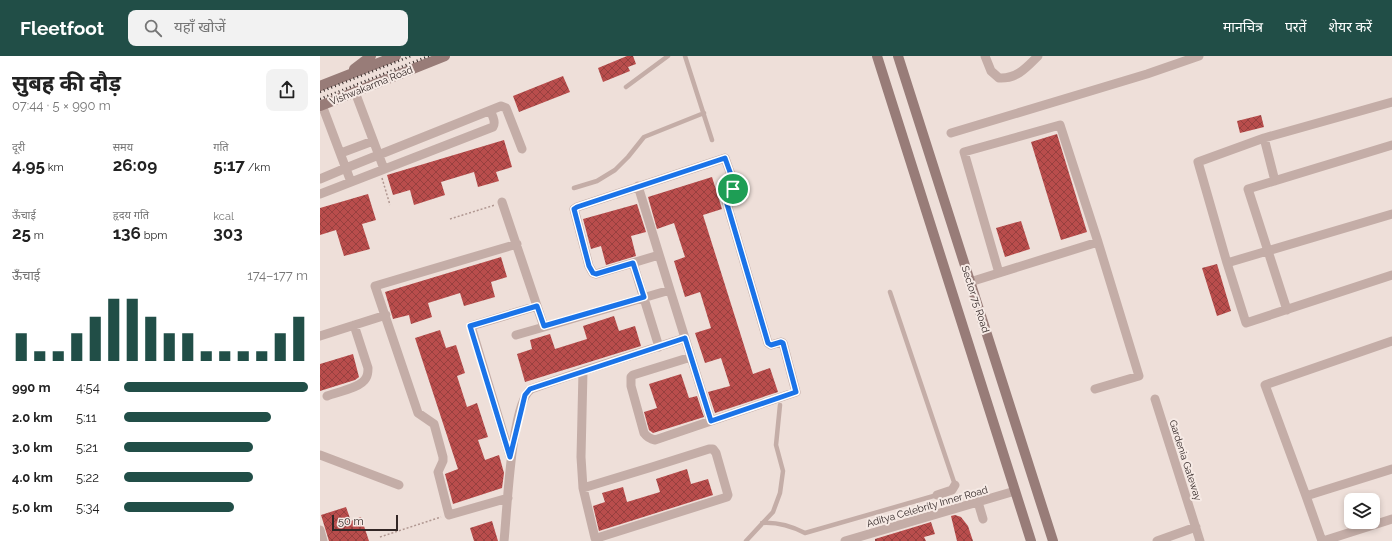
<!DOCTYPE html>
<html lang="hi">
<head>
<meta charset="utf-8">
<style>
  body { margin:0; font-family:Raleway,"Noto Sans Devanagari",sans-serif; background:#f2f2f2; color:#222; height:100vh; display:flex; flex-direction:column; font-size:15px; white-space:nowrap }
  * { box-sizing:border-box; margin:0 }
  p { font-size:13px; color:#767676 }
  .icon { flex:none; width:22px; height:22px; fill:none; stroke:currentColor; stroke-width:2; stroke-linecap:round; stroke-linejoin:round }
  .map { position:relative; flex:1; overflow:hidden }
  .sheet { display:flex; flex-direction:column; background:#fff; width:320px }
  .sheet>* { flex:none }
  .fabs { position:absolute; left:1024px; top:437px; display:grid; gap:8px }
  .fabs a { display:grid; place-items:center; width:36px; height:36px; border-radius:8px; background:#fff; box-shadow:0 2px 6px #0003; font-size:20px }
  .scale { position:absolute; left:12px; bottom:10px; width:66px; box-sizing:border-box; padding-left:4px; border:2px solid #322726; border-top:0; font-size:11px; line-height:14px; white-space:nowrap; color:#322726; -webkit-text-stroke:3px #f6eae5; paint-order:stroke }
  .pin { position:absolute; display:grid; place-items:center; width:34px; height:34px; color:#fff; margin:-17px; border:2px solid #fff; border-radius:50%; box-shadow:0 1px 4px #0007 }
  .round { display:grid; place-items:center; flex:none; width:42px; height:42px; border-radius:8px; background:#f2f2f2 }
  .head { display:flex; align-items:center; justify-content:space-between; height:68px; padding:0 12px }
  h1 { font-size:22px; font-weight:700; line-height:30px }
  .figures { display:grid; grid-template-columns:repeat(3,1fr); gap:6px; height:68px; padding:4px 12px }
  .figures div { display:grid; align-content:center }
  .figures b { font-size:17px; font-weight:700 }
  .figures small { font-size:11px; font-weight:400 }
  .figures p { font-size:11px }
  .chart { height:112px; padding:8px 12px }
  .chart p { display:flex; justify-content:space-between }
  .chart svg { width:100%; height:72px; margin-top:4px; stroke:#214e47; stroke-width:6 }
  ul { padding:0 12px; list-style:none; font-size:13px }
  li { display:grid; grid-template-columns:64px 48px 1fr; align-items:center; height:30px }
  li i { height:10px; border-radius:5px; background:#214e47 }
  header { display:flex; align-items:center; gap:24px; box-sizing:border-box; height:56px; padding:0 20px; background:#214e47; color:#fff }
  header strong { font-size:19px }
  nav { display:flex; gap:22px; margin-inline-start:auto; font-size:14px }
  .search { width:280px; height:36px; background:#f2f2f2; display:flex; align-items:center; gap:10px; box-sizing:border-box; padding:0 14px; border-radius:8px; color:#767676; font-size:15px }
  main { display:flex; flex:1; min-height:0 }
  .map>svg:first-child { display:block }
</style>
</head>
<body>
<header>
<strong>Fleetfoot</strong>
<div class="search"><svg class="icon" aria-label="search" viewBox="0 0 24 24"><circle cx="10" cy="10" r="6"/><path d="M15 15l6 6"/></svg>यहाँ खोजें</div>
<nav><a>मानचित्र</a><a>परतें</a><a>शेयर करें</a></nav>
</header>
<main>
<section class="sheet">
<div class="head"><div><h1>सुबह की दौड़</h1><p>07:44 · 5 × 990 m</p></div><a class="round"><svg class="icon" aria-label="share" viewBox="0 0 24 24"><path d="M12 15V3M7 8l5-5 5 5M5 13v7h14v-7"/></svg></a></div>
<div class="figures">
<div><p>दूरी</p><b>4.95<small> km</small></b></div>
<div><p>समय</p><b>26:09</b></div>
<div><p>गति</p><b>5:17<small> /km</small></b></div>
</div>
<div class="figures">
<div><p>ऊँचाई</p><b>25<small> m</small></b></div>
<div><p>हृदय गति</p><b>136<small> bpm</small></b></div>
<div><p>kcal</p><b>303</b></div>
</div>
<div class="chart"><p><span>ऊँचाई</span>174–177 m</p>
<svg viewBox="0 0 160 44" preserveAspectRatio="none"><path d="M5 44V27M15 44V38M25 44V38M35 44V27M45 44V17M55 44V6M65 44V6M75 44V17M85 44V27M95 44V27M105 44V38M115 44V38M125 44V38M135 44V38M145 44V27M155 44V17"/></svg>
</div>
<ul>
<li><b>990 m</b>4:54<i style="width:100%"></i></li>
<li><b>2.0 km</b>5:11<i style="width:80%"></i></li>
<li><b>3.0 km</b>5:21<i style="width:70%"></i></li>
<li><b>4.0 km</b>5:22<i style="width:70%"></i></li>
<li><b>5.0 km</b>5:34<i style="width:60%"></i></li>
</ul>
</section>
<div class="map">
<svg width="1072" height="485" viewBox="0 0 1072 485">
  <defs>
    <pattern id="building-cross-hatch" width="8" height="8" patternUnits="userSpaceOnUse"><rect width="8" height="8" fill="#b94d4c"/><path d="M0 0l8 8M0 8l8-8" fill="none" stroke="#97403f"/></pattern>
  </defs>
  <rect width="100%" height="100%" fill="#eedfd9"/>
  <path fill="url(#building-cross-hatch)" d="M307 0H313L316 8 308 11 310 15 283 26 278 12Z
    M243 20 250 36 199 56 193 40Z
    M941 59 944 71 920 77 917 65Z
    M737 78 767 176 741 184 711 86Z
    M184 84 192 111 176 116 179 125 158 131 154 116 121 126 125 139 94 149 90 134 73 139 67 119Z
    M392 121 402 153 383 159 433 318 450 312 458 336 395 357 388 336 410 330 401 302 385 307 375 277 391 272 380 236 365 241 354 205 365 201 354 167 337 173 328 141Z
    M48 138 56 164 42 168 50 193 24 200 16 174 0 179V152Z
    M317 148 326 176 311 180 316 200 286 209 281 190 271 193 263 163Z
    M701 165 710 193 685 201 676 172Z
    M181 201 187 221 171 226 175 241 144 250 140 237 108 247 112 261 91 268 89 259 73 263 65 236Z
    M897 208 911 255 897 260 882 212Z
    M294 260 299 275 315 270 321 290 205 326 197 298 212 293 210 284 230 278 235 293 267 283 263 270Z
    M120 274 126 292 136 289 145 317 137 320 147 351 157 347 168 381 158 384 165 404 179 399 184 417 182 432 133 448 125 418 138 413 95 282Z
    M33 298 39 321 35 324 0 335V308Z
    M361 318 369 342 377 340 384 361 333 377 329 374 324 356 337 352 329 328Z
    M367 413 371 428 388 423 393 439 279 475 273 450 285 446 282 437 303 431 307 446 340 436 336 423Z
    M26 451 31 465 41 461 49 485H9L1 459Z
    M635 459 641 461 648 470 653 485H637L631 460Z
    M172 465 178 485H154L150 472Z
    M611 466 615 478 604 481 606 485H555V483Z"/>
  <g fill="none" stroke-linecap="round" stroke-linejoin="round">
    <path stroke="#b09791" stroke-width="1.5" stroke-dasharray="2 2" stroke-linecap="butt" d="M62 122 70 149
      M130 163 175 149
      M60 481 121 461"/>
    <path stroke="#c4ada7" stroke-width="4.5" d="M365 0 392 84
      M306 31 348 0
      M254 132 277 125 295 114 308 101 324 81 384 57
      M570 236 635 429
      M442 467C458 466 471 470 485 477L617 439
      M426 485 453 456 460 437 463 415 456 389 460 349"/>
    <path stroke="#c4ada7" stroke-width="9" d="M665 0 671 15 679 22C697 23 706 12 718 0
      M35 36 64 113
      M1072 46 944 82 878 106 907 207 926 267 1072 219
      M2 49 31 126
      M631 77 827 18 879 0
      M944 82 955 125
      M21 97 53 85
      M0 123 26 112 181 50 186 52 202 93
      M0 138 173 71C176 66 173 60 170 55
      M182 146 217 250 151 270 190 400
      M339 199 276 218 273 217 269 210 254 153 257 151 405 102 415 130 406 143 407 148 448 287 451 289 461 286 463 287 476 336 335 384C330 383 327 381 324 377L311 330V321L313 319 371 301
      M313 207 339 291
      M907 207 1072 158
      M650 226 778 186 740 69 644 96 679 217
      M350 234 391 365
      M217 250 224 271 350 234 318 130
      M967 254 928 133 1072 89
      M196 279 224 271
      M0 280 66 259
      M1072 285 945 329 986 440 1072 413
      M263 315 365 282
      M775 333 819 320 778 186
      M7 340C17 336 41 332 46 322 48 319 48 316 48 312L34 269
      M835 343 880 485
      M0 399 79 429
      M617 439 632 434 635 429
      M986 440 1002 485
      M188 442 129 459 118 416 123 405V401L114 368 98 357 55 230 197 188
      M658 446 663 463
      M0 474 3 485
      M184 485C187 458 191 347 211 333L263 315 261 401 263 432 275 482H277L407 441 408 439 396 397 393 393H389L332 411 263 432
      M525 485 695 435
      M837 485 876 471
      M1003 485 1072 463"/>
    <path stroke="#987c78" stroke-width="10" d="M557 0 711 485
      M578 0 733 485
      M34 13 51 0
      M0 30 76 0
      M0 50 125 0"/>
    <path stroke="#322726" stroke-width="2.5" stroke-dasharray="1 3" stroke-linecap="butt" d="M0 36 91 0
      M0 43 109 0"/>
  </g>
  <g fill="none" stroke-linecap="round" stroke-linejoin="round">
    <defs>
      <path id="route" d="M405 102 415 130 406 143 407 148 448 287 451 289 461 286 463 287 476 336 391 365 365 282 210 333 205 339 204 343 190 401 150 270 217 250 224 270 324 241 313 207 276 218 273 217 269 210 254 153 257 151Z"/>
    </defs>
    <use href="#route" stroke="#fff" stroke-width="8"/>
    <use href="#route" stroke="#1a73e8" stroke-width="5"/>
  </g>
  <g text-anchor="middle" stroke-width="4" stroke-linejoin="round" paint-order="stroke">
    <g font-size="10" fill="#322726" stroke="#f6eae5">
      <text transform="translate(51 29) rotate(-22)" y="4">Vishwakarma Road</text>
      <text transform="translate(656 243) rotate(72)" y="4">Sector 75 Road</text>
      <text transform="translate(866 404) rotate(72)" y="4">Gardenia Gateway</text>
      <text transform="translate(607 450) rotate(-16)" y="4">Aditya Celebrity Inner Road</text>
    </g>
  </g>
</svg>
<div class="fabs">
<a><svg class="icon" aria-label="layers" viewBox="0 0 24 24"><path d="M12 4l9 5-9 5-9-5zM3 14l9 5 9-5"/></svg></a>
</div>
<div class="scale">50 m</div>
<div class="pin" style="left:413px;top:133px;background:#1e9e55"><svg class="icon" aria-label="arrive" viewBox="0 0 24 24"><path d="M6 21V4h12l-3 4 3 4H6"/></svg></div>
</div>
</main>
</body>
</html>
